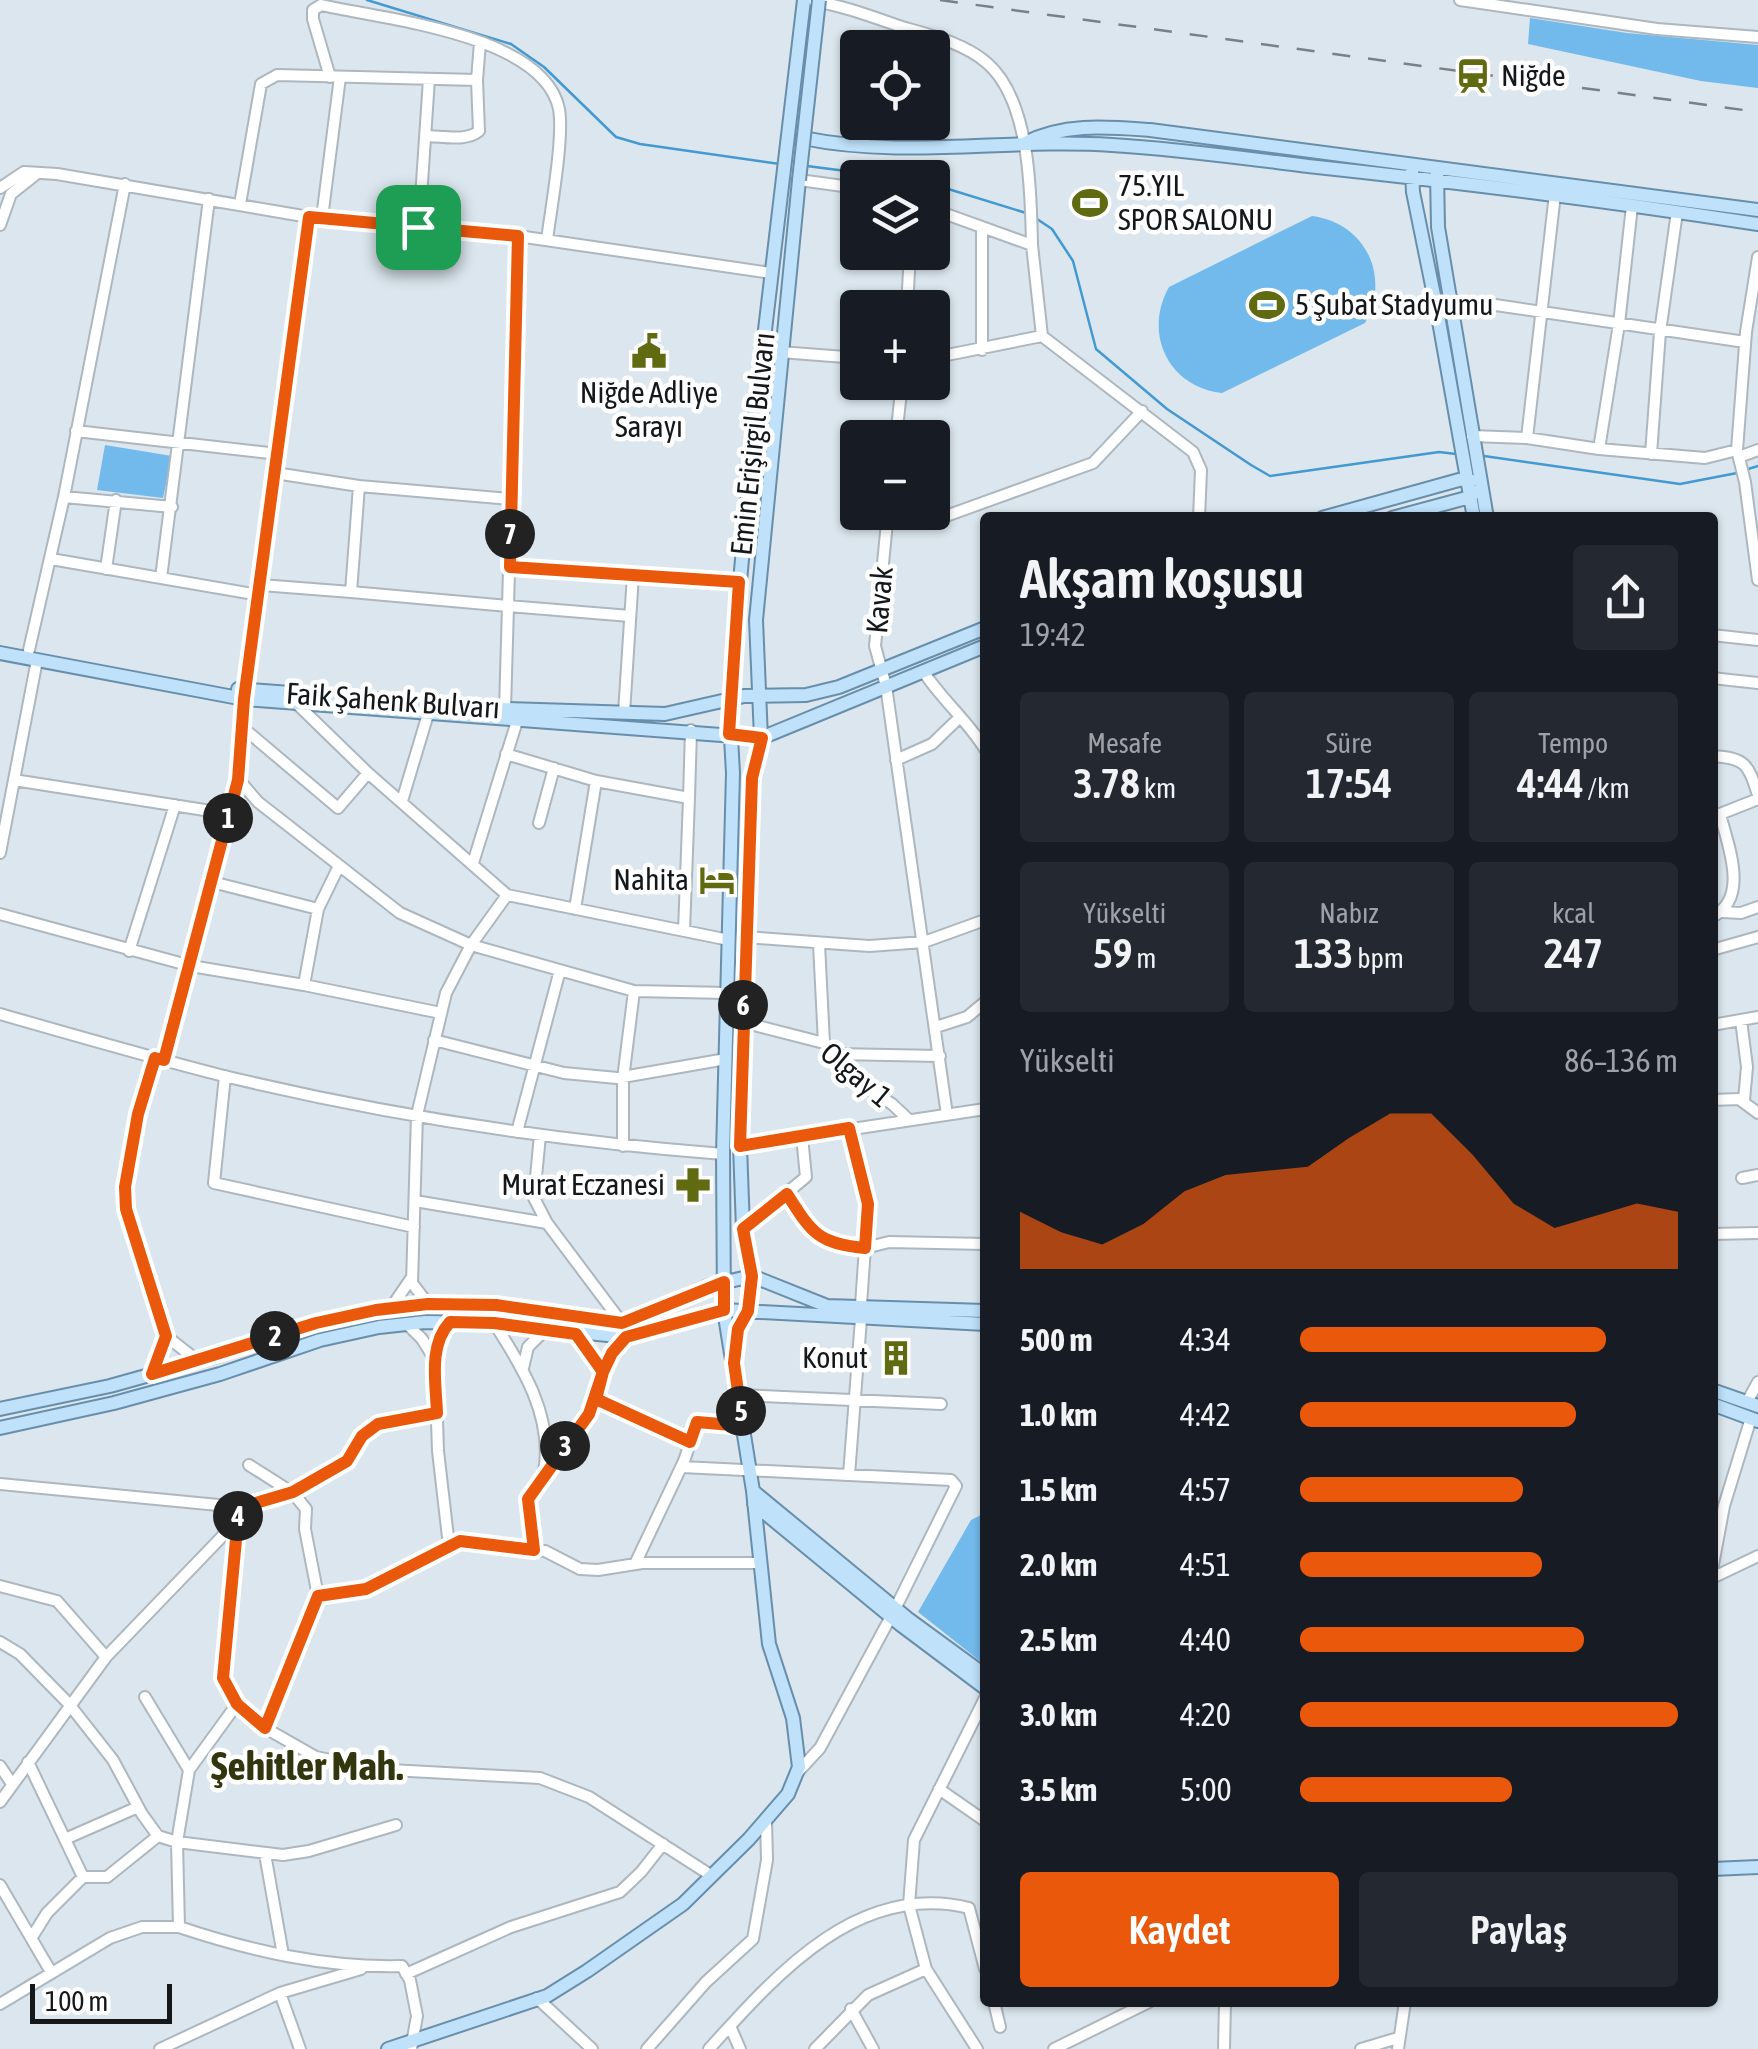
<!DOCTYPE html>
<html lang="tr">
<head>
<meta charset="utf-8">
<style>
  body { margin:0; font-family:"Asap Condensed",sans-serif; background:#242831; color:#f1f3f6; height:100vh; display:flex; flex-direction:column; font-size:38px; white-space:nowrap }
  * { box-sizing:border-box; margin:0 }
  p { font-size:32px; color:#9ea1a6 }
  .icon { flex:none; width:55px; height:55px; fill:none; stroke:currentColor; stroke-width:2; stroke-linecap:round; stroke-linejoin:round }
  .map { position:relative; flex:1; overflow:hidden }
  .panel { position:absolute; left:980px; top:512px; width:738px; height:1495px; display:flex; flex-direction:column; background:#171b24; border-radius:10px; box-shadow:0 2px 8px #0004 }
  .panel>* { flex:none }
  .buttons { position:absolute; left:840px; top:30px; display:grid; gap:20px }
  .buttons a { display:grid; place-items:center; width:110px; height:110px; border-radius:10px; background:#171b24; box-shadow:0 2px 8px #0004; font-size:50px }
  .scale { position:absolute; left:30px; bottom:25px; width:142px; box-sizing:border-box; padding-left:10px; border:5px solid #15181b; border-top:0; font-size:28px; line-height:35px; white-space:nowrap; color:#15181b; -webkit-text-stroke:8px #fff; paint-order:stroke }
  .pin { position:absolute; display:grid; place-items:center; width:85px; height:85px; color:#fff; margin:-42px; border-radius:20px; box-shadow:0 5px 15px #0006 }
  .km { position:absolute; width:50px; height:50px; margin:-25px; border-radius:50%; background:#222; color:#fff; font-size:28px; line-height:50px; text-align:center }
  .round { display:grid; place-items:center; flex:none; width:105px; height:105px; border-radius:10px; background:#242831 }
  .head { display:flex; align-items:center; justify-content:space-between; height:170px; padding:0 40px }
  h1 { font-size:55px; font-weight:600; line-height:75px }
  .stats { display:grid; grid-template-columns:repeat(3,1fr); gap:15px; height:170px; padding:10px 40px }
  .stats div { display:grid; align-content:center; border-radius:10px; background:#242831; text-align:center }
  .stats b { font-size:42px; font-weight:600 }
  .stats small { font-size:28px; font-weight:400 }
  .stats p { font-size:28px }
  .chart { height:280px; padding:20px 40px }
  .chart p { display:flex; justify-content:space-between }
  .chart svg { width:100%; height:180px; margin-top:10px; fill:#ea580c; opacity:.7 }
  .button { display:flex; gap:20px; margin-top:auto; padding:20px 40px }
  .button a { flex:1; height:115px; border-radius:10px; background:#ea580c; color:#fff; font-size:40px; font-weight:600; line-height:115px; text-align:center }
  .button a+a { background:#242831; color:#f1f3f6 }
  ul { padding:0 40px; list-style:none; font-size:32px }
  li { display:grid; grid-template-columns:160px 120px 1fr; align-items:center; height:75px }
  li i { height:25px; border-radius:12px; background:#ea580c }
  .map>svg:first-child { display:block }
</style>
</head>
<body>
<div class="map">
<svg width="1758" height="2049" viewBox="0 0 1758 2049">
  <rect width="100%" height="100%" fill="#dbe6ee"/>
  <path fill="#73baec" d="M1530 18 1627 33 1758 45V88L1701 81 1528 44Z
    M1312 216C1366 223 1391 277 1365 323L1222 393C1168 387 1143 333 1169 287Z
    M105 445 172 456 163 498 97 490Z
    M985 1489V1665L918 1612 971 1520 981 1515Z"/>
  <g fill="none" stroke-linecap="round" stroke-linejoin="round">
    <path stroke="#4399d1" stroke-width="2.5" d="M367 0 511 44 544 67 616 137 640 144 780 164
      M807 166 900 178
      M932 184 1026 213
      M1037 219 1052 229 1073 261 1096 349 1167 409 1251 465 1270 476 1439 452 1456 454
      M1484 456 1680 484 1737 473
      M1745 470 1758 466"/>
    <defs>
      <path id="minor" d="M1460 0 1657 29 1758 37
        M814 1C844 6 873 17 902 27 930 35 964 43 987 63 1030 100 1031 192 1032 245
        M330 77 313 19V10L321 5C382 19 544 34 559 109 564 138 551 208 547 240
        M425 136C442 136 466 142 479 131L477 80 480 42
        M799 180 858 188
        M0 188 24 172 57 174 309 217 518 236 771 273
        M240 204 261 84 277 75 477 80
        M932 209 1032 245 1042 336
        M322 218 340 77
        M0 225 11 194 35 175
        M419 227 429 79
        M982 227V350
        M1758 257 1746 332 1737 450 1745 482 1758 580
        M907 308 910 252
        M1437 310 1482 303 1745 342
        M1042 336 1193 452 1201 470 1199 518
        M780 352 858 358
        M932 358 1042 336
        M76 431 278 454
        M1472 436 1527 438 1599 449 1705 458 1737 450
        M896 438 902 382
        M1527 438 1555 194
        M1599 449 1619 324 1632 206
        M1651 454 1660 332 1677 212
        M1739 457 1758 450
        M275 473 359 486
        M64 497 125 184
        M511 499 508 606 351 592 359 486 511 499 518 236
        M888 512 875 646 886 686 947 1115
        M888 516H946L1093 463 1142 411
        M51 559 259 595
        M509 567 739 582
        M106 569 116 500
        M161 578 209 199
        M261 585 351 592
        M1712 635 1758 640
        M29 650 64 497 172 507
        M923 671C942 700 967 720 985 749
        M1712 678 1758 683
        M298 705 368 773 507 895 471 945 446 993 417 1115 412 1283 428 1304
        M505 709 508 606 630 616
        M624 713 633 575
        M242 727 338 808 368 773
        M506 754 596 781 575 909
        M1712 756C1746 758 1748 764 1758 795
        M896 760 932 744 959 718
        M14 780 230 814
        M239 780 258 802 400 913 471 945 634 991 623 1079V1146
        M596 781 689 798 691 730
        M402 801 428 714
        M1720 814 1758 799
        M1712 815 1720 814C1728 846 1750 898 1712 917
        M539 823 554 768
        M0 853 37 660
        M473 863 517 721
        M212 882 318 909 339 866
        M507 895 729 940
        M1723 912 1741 913 1758 907
        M0 914 191 966 304 985 318 909
        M684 931 689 798
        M745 937 869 946 924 942 985 920
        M819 944 824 1043
        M1712 950 1758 937
        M129 951 175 805
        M304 985 441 1013
        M634 991 727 993
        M0 1014C73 1035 146 1056 220 1075 385 1115 554 1141 723 1154
        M1741 1020 1747 1067 1744 1100
        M742 1022 824 1043 836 1054 850 1078 892 1104 908 1119
        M1712 1025 1758 1017
        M936 1027 967 1017 985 1002
        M434 1040 564 1073 617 1078 726 1059
        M836 1054 940 1056
        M155 1058 138 1114 128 1165 126 1209 166 1336 198 1361
        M164 1060 239 780 244 699 309 217
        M225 1076 214 1183 414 1227
        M1712 1100 1739 1099 1758 1113
        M849 1128 868 1204 861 1305
        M517 1132 560 970
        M540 1135 534 1198 547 1223 622 1323
        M740 1146 985 1109
        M1742 1178 1758 1175
        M787 1195 813 1234 848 1246 865 1248 889 1242 985 1244
        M415 1201 547 1223
        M743 1229 806 1177 802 1137
        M1712 1234 1758 1233
        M391 1308 412 1277
        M494 1323C522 1366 554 1417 544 1472 542 1481 533 1491 528 1499L534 1550
        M407 1324 422 1339 435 1360 438 1340 451 1323
        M576 1334 603 1371
        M435 1360 438 1451 449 1546
        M523 1368 528 1347 546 1329
        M152 1374 166 1336
        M739 1395 941 1404
        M596 1399 691 1442
        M1747 1402 1758 1382
        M249 1465 293 1493 306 1509 305 1529 318 1596 265 1728
        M682 1467 951 1480 956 1486 895 1609 820 1748 796 1774
        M546 1472C558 1452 577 1436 588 1415 605 1385 600 1367 626 1337
        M849 1475 861 1319
        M0 1484 239 1507
        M238 1520 223 1679 237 1704 265 1728 316 1757 372 1769 540 1778 589 1797 712 1876
        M635 1564 684 1461 697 1422 743 1425
        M1712 1570 1724 1506 1751 1418
        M1712 1578 1758 1556
        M0 1586 57 1601 106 1657
        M318 1596 366 1589 460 1541 545 1551 580 1569 598 1570 642 1563H761
        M0 1642 20 1654 69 1704 113 1760 142 1814 158 1836 177 1842 283 1855 309 1851 396 1825
        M145 1697 189 1770 177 1842 179 1927C251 1951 325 1968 402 1966L410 1980 417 2016 411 2049
        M28 1762 83 1877
        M0 1766 12 1784
        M189 1770 237 1704
        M939 1789 985 1821
        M0 1802 106 1657 238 1520 239 1507 293 1493 347 1461 361 1436 378 1424 437 1413
        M65 1839 138 1807
        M265 1854 283 1955
        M0 1885 51 1972
        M32 1937 47 1913 83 1877H107L158 1836
        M406 1974 511 1927 620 1892 641 1872 663 1844
        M280 1993 300 2049
        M537 1998 592 2049
        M994 2002 1000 2027
        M0 2004 110 1938 142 1927H179
        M851 2009 873 2049
        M730 2026 740 2049
        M160 2049 280 1993 361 1969
        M647 2049 706 1982 753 1939 767 1860 766 1820
        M709 2049C776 1975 858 1881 969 1908L985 1969
        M815 2049 868 1995 926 1969
        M977 2049 926 1969 909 1905 914 1840 985 1698
        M1054 2049 1149 2002
        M1224 2049 1225 2002
        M1361 2049 1398 2038
        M1398 2049 1405 2002"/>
      <path id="major" d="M803 138C905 159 1009 138 1112 145 1178 149 1243 158 1308 166 1458 182 1608 201 1758 224
        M1025 143C1064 123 1107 127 1150 130L1758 210
        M1412 171 1413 192 1437 310 1474 518
        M1437 173 1438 227 1487 518
        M1322 518 1466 478 1471 481
        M1392 518 1470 497 1475 492
        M0 653 244 699 761 738 985 646
        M238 689 505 709 665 714 744 696 806 695 839 687 985 628
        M752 1276 827 1306 985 1311
        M736 1351 738 1329 748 1311 752 1276 743 1229 740 1146 752 777 761 738 756 620 799 180
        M1712 1390 1758 1406
        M1712 1404 1758 1421
        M0 1409 110 1386 214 1357 315 1323 376 1309 424 1304 495 1305 622 1323 708 1286 752 1276
        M0 1428 114 1403 220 1374 320 1340 379 1327 425 1322 494 1323 626 1337 724 1310 985 1324
        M753 1491 907 1618 985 1675
        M754 1504 901 1625 985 1688
        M1712 1869 1758 1867
        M388 2049 547 1996 587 1971 683 1904 749 1839 788 1794 799 1767 793 1718 769 1644 753 1491 724 1310 723 1154 733 773 729 702 756 406 804 0"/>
    </defs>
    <use href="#minor" stroke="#adb7bf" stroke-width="14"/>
    <use href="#major" stroke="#688eaa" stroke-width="16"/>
    <use href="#minor" stroke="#fff" stroke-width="10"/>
    <use href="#major" stroke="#bfe1fa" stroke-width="12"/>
    <path stroke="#798086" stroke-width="2.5" stroke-dasharray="18 18" stroke-linecap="butt" d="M940 0 1758 112"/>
    <defs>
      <path id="major-bridge" d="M799 180 819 0"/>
    </defs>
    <use href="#major-bridge" stroke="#688eaa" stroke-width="16" stroke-linecap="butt"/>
    <use href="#major-bridge" stroke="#bfe1fa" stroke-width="12"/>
  </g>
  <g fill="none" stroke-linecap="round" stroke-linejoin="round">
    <defs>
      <path id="route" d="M418 227 309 217 244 699 238 780 164 1060 155 1058 138 1114 125 1187 126 1209 166 1336 152 1374 316 1323 376 1310 428 1304 496 1305 622 1323 724 1282V1310L626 1337 612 1353 603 1372 589 1414 528 1499 534 1550 460 1541 366 1589 318 1596 265 1728 237 1704 223 1678 239 1508 293 1492 347 1461 362 1436 378 1424 437 1413C436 1383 428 1346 450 1322L494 1323 576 1334 603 1372 596 1399 690 1442 697 1422 743 1426 734 1363 738 1329 748 1311 752 1276 743 1229 787 1194C812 1233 817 1243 865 1248L868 1204 849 1128 740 1146 752 778 762 738 729 734 739 582 510 567 518 236 418 227"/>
    </defs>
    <use href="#route" stroke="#fff" stroke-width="20"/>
    <use href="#route" stroke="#ea580c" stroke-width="12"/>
  </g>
  <defs>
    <symbol id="station-bare" viewBox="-9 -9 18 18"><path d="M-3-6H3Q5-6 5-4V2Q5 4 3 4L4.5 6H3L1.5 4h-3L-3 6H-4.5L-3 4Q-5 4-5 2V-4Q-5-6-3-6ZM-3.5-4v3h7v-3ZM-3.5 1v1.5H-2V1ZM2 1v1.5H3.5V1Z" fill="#606a11" stroke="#fff" stroke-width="2.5" paint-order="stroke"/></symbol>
    <symbol id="stadium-bare" viewBox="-9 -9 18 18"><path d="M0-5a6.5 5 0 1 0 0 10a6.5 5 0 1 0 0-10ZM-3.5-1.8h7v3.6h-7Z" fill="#606a11" stroke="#fff" stroke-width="2.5" paint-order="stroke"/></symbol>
    <symbol id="civic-bare" viewBox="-9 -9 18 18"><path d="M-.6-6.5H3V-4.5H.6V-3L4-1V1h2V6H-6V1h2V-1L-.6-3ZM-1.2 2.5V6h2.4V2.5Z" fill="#606a11" stroke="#fff" stroke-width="2.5" paint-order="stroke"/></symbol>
    <symbol id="hotel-bare" viewBox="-9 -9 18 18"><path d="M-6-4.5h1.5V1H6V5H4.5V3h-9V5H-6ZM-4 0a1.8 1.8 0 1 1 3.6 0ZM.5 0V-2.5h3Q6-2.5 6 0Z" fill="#606a11" stroke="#fff" stroke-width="2.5" paint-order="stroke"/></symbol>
    <symbol id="pharmacy-bare" viewBox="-9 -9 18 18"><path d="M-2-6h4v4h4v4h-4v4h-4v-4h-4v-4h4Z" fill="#606a11" stroke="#fff" stroke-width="2.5" paint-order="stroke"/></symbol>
    <symbol id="building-bare" viewBox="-9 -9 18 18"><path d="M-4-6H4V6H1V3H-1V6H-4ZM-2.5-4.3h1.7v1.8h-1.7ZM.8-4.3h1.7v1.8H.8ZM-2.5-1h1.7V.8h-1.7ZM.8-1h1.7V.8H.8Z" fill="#606a11" stroke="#fff" stroke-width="2.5" paint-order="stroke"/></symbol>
  </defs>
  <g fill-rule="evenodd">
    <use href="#station-bare" x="1448" y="51" width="50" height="50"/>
    <use href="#stadium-bare" x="1065" y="178" width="50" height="50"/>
    <use href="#stadium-bare" x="1242" y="280" width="50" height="50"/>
    <use href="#civic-bare" x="624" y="326" width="50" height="50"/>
    <use href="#hotel-bare" x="692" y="855" width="50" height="50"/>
    <use href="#pharmacy-bare" x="668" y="1160" width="50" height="50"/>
    <use href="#building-bare" x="871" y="1333" width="50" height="50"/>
  </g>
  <g text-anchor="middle" stroke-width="9" stroke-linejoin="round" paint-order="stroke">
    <g font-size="30" fill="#15181b" stroke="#fff" text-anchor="start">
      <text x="1501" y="86">Niğde</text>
      <text x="1118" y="196">75.YIL<tspan x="1118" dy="34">SPOR SALONU</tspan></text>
      <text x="1295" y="315">5 Şubat Stadyumu</text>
      <text x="649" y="403" text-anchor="middle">Niğde Adliye<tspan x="649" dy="34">Sarayı</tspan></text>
      <text x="689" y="890" text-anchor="end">Nahita</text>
      <text x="665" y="1195" text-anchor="end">Murat Eczanesi</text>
      <text x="868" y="1368" text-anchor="end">Konut</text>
    </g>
    <g font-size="30" fill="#15181b" stroke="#fff">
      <text transform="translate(753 444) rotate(-84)" y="10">Emin Erişirgil Bulvarı</text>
      <text transform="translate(880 600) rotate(-85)" y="10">Kavak</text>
      <text transform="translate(393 701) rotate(4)" y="10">Faik Şahenk Bulvarı</text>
      <text transform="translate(856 1075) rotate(40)" y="10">Olgay 1</text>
    </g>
    <g font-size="40" font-weight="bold" fill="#31360e" stroke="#fff">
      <text x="307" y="1780">Şehitler Mah.</text>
    </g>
  </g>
</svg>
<div class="buttons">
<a><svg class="icon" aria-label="locate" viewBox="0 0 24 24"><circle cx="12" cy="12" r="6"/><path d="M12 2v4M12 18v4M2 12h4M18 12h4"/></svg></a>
<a><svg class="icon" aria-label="layers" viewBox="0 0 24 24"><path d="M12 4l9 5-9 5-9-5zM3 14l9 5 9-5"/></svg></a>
<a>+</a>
<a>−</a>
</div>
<div class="scale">100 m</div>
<div class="pin" style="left:418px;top:227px;background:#1e9e55"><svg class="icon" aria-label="arrive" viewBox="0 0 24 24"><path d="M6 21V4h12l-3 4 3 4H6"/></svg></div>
<b class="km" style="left:228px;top:818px">1</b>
<b class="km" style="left:275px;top:1336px">2</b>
<b class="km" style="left:565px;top:1446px">3</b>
<b class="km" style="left:238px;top:1516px">4</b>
<b class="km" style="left:741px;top:1411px">5</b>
<b class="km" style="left:743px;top:1005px">6</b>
<b class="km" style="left:510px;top:534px">7</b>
<section class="panel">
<div class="head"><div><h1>Akşam koşusu</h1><p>19:42</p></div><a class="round"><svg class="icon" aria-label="share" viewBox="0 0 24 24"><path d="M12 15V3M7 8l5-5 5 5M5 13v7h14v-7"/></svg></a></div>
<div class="stats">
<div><p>Mesafe</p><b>3.78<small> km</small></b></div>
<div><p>Süre</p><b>17:54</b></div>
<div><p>Tempo</p><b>4:44<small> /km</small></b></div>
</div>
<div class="stats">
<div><p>Yükselti</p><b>59<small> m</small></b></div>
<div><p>Nabız</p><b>133<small> bpm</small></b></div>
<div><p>kcal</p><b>247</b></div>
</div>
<div class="chart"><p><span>Yükselti</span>86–136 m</p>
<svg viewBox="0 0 160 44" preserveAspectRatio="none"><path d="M0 44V30L10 35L20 38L30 33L40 25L50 21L60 20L70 19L80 12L90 6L100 6L110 16L120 28L130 34L140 31L150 28L160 30V44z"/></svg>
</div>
<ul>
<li><b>500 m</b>4:34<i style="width:81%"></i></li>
<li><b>1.0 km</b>4:42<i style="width:73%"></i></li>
<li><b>1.5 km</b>4:57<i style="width:59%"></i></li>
<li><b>2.0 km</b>4:51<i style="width:64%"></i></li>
<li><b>2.5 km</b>4:40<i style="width:75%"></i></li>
<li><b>3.0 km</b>4:20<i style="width:100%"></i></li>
<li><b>3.5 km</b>5:00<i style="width:56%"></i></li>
</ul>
<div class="button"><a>Kaydet</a><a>Paylaş</a></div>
</section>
</div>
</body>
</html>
